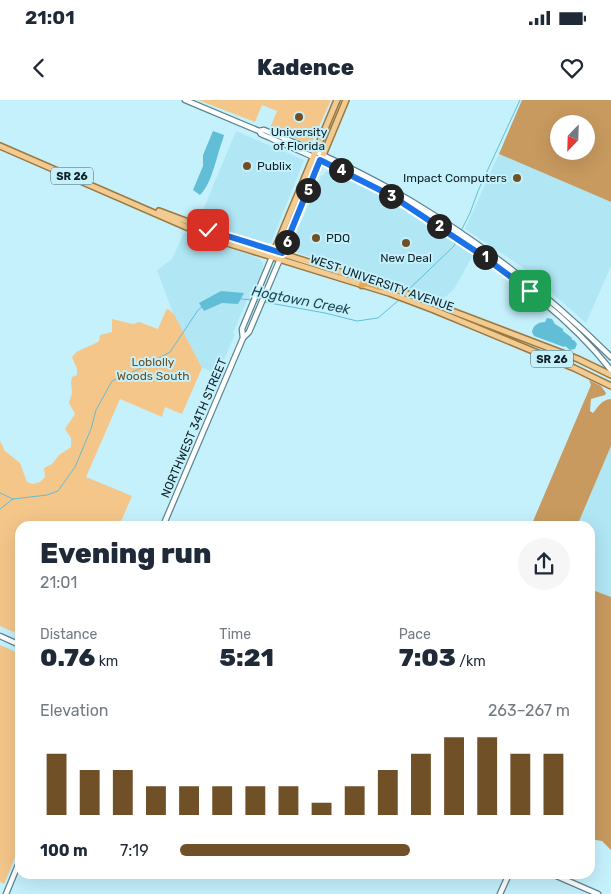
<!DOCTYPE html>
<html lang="en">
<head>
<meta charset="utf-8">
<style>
  body { margin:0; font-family:Rubik,sans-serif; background:#f6f6f7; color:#1f2937; height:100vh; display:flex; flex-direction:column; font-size:19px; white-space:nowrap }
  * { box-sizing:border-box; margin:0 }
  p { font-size:16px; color:#747a83 }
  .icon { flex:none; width:28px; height:28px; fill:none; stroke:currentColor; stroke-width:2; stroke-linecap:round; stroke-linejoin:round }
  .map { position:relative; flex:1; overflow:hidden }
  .drawer { position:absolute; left:15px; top:421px; width:580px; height:358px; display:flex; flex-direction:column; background:#fff; border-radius:15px; box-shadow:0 5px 20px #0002 }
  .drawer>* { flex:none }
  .needle { width:32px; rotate:203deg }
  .fabs { position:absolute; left:550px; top:15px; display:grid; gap:10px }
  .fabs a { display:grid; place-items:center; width:45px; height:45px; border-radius:50%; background:#fff; box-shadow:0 5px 20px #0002; font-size:25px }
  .pin { position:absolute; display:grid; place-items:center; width:42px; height:42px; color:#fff; margin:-21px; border-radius:10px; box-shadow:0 2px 8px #0006 }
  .km { position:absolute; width:25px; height:25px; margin:-12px; border-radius:50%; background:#222; color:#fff; font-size:14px; line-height:25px; text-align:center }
  .round { display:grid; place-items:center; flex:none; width:52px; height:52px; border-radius:26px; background:#f6f6f7 }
  .head { display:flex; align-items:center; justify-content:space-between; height:85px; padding:0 25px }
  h1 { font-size:28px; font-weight:800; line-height:38px }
  .metrics { display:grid; grid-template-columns:repeat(3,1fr); gap:8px; height:85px; padding:5px 25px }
  .metrics div { display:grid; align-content:center }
  .metrics b { font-size:25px; font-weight:800 }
  .metrics small { font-size:14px; font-weight:400 }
  .metrics p { font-size:14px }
  .chart { height:140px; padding:10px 25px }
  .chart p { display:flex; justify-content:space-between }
  .chart svg { width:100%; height:90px; margin-top:5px; stroke:#705026; stroke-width:6 }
  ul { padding:0 25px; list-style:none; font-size:16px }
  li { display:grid; grid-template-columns:80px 60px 1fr; align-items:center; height:38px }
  li i { height:12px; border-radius:6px; background:#705026 }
  .status { display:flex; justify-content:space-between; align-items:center; height:35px; padding:0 25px; background:#fff; direction:ltr }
  .status svg { height:14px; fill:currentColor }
  header { display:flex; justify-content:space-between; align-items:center; height:65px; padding:0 25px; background:#fff; font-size:22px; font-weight:800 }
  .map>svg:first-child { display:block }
</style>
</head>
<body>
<div class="status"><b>21:01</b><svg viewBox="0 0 49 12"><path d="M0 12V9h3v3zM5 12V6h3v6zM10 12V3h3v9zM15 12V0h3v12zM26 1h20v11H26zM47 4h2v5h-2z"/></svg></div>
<header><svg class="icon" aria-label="back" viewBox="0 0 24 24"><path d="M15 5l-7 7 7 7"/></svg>Kadence<svg class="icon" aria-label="heart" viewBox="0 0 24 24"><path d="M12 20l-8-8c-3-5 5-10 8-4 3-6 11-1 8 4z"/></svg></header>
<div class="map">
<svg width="611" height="794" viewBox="0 0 611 794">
  <rect width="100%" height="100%" fill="#c5f1fd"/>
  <path fill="#b1e6f5" d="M236 31 304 60 271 143H267L198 122Z
    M499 54 611 102V166L586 223 521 166 465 129Z
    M327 71 332 72 378 95 411 115 473 155 454 189 441 201 295 152 292 146 293 141 321 76Z
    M184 133 259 158 263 163V169L249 200H247L233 233 235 234 218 274 202 268 176 221 157 170 172 159Z
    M611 346V497L590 489V426H577Z"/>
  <path fill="#f5c68a" d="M198 0H331L312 42 306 43 270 28 277 11 262 5 255 22Z
    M168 209 174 214 202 268 182 314 165 307 162 317 120 299 86 377 132 396 119 426H20V535L0 526V341L5 351 20 363 27 382 33 384 40 382 45 377 44 368 52 364 59 355 71 347V338L65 329 75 314 69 303 72 293 71 282 72 277 77 275V269L72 257C79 247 90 248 99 241L100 235 112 232V219L133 224 139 222 158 229 166 210Z
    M0 545 20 554V746L4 784 0 782Z"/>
  <path fill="#c89a5f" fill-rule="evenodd" d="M522 0H611V102L499 54ZM559 24H586V51H559Z
    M589 280 601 286 606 293 605 295 591 299 590 311 593 313C599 306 601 300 611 299V346L577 426H531L591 285Z
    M590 489 611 497V750L602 741 590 739Z"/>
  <path fill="#61bed6" d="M213 31 224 35 223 39C217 54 212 84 200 95L193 90 203 66V55Z
    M221 191 244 193 238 204 222 203 204 211 199 203Z
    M547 218 552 219 555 224 563 229V231L572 238V240H574L577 244 575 249 570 250 565 246 564 247 534 236 532 232C533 225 539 222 545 222Z"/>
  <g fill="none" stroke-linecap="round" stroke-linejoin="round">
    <path stroke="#61bed6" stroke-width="1" d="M461 131 470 113 478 91 520 0
      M406 192 454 146 459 135
      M241 199 252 200
      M264 202 325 213 357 221 378 218 400 199
      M0 393 13 399
      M0 409 13 399 47 395 58 391 75 367 91 329 96 310 112 281 139 269 170 252 198 210 202 207"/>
    <defs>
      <path id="secondary" d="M185 0 259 31 261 34C298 50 336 66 372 85 403 101 433 122 462 142 516 179 570 218 611 270
        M259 31 264 30C314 50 364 73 411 101 484 145 551 197 611 257
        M243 238 249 232 280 159
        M163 426 243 238 242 229 272 157
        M0 536 20 545
        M552 774 598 794
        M6 794 20 760
        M500 794 509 774"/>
      <path id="primary" d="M0 46 214 139 389 193 434 210 574 268 611 286
        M159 111 223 135 378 184
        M273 154 337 0
        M281 156 346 0
        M389 187 578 259 611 275"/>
      <path id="highway" d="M201 134C209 131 215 135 223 135
        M362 185 366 183 379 187 391 188"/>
    </defs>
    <use href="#secondary" stroke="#5c848f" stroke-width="7"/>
    <use href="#primary" stroke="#9e793e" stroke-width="8"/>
    <use href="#highway" stroke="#9e793e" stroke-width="9"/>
    <use href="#secondary" stroke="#fff" stroke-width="4.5"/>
    <use href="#primary" stroke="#f2cb93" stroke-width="5"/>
    <use href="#highway" stroke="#eaa84b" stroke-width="6"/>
  </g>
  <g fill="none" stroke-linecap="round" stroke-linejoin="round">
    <defs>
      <path id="route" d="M208 130 282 153 320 60 392 96 480 154 530 191"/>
    </defs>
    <use href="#route" stroke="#fff" stroke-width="10"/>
    <use href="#route" stroke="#1a73e8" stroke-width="6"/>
  </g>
  <g fill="#705026" stroke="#c5f1fd" stroke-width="2">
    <circle cx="299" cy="17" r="5"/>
    <circle cx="247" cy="66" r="5"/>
    <circle cx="517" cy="78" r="5"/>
    <circle cx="316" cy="138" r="5"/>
    <circle cx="406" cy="143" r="5"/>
  </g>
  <g text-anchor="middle" stroke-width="4" stroke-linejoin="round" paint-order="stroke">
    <g fill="#c5f1fd" stroke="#476067" stroke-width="1">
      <rect x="51" y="67.5" width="42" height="17" rx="4"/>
      <rect x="531" y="250.5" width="42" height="17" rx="4"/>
    </g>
    <g font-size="11" font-weight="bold" fill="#112227">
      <text x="72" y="80">SR 26</text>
      <text x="552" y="263">SR 26</text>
    </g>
    <g font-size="12" fill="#112227" stroke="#c5f1fd">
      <text x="299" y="36">University<tspan x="299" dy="14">of Florida</tspan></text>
      <text x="257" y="70" text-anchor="start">Publix</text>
      <text x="507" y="82" text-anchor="end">Impact Computers</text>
      <text x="326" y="142" text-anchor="start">PDQ</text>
      <text x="406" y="162">New Deal</text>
    </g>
    <g font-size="12" fill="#112227" stroke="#c5f1fd">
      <text transform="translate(382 183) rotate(19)" y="4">WEST UNIVERSITY AVENUE</text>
      <text transform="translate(194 328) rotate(-67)" y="4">NORTHWEST 34TH STREET</text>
    </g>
    <g font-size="12" fill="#6f4e22" stroke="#c5f1fd">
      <text x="153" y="266">Loblolly<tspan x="153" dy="14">Woods South</tspan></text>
    </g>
    <g font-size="14" font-style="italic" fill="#214b55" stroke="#c5f1fd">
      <text transform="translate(301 200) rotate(11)" y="5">Hogtown Creek</text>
    </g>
  </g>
</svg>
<div class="fabs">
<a><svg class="needle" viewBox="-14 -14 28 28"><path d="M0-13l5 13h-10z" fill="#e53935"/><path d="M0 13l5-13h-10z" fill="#747a83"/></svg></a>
</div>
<div class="pin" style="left:530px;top:191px;background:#1e9e55"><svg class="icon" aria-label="arrive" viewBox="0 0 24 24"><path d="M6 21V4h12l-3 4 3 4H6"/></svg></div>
<div class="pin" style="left:208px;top:130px;background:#d93025"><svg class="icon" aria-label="check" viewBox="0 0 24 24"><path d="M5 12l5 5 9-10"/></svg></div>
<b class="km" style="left:485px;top:157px">1</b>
<b class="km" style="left:439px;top:126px">2</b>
<b class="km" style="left:391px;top:96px">3</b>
<b class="km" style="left:341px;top:70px">4</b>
<b class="km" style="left:308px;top:90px">5</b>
<b class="km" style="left:287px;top:142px">6</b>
<section class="drawer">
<div class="head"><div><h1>Evening run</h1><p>21:01</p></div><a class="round"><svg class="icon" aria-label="share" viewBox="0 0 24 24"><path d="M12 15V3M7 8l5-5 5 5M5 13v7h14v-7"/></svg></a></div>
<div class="metrics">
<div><p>Distance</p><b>0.76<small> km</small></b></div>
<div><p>Time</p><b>5:21</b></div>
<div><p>Pace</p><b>7:03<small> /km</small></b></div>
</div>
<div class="chart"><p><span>Elevation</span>263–267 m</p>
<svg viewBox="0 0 160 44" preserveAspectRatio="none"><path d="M5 44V14M15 44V22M25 44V22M35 44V30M45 44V30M55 44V30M65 44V30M75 44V30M85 44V38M95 44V30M105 44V22M115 44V14M125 44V6M135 44V6M145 44V14M155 44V14"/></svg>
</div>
<ul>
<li><b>100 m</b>7:19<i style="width:59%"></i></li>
</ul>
</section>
</div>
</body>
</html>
